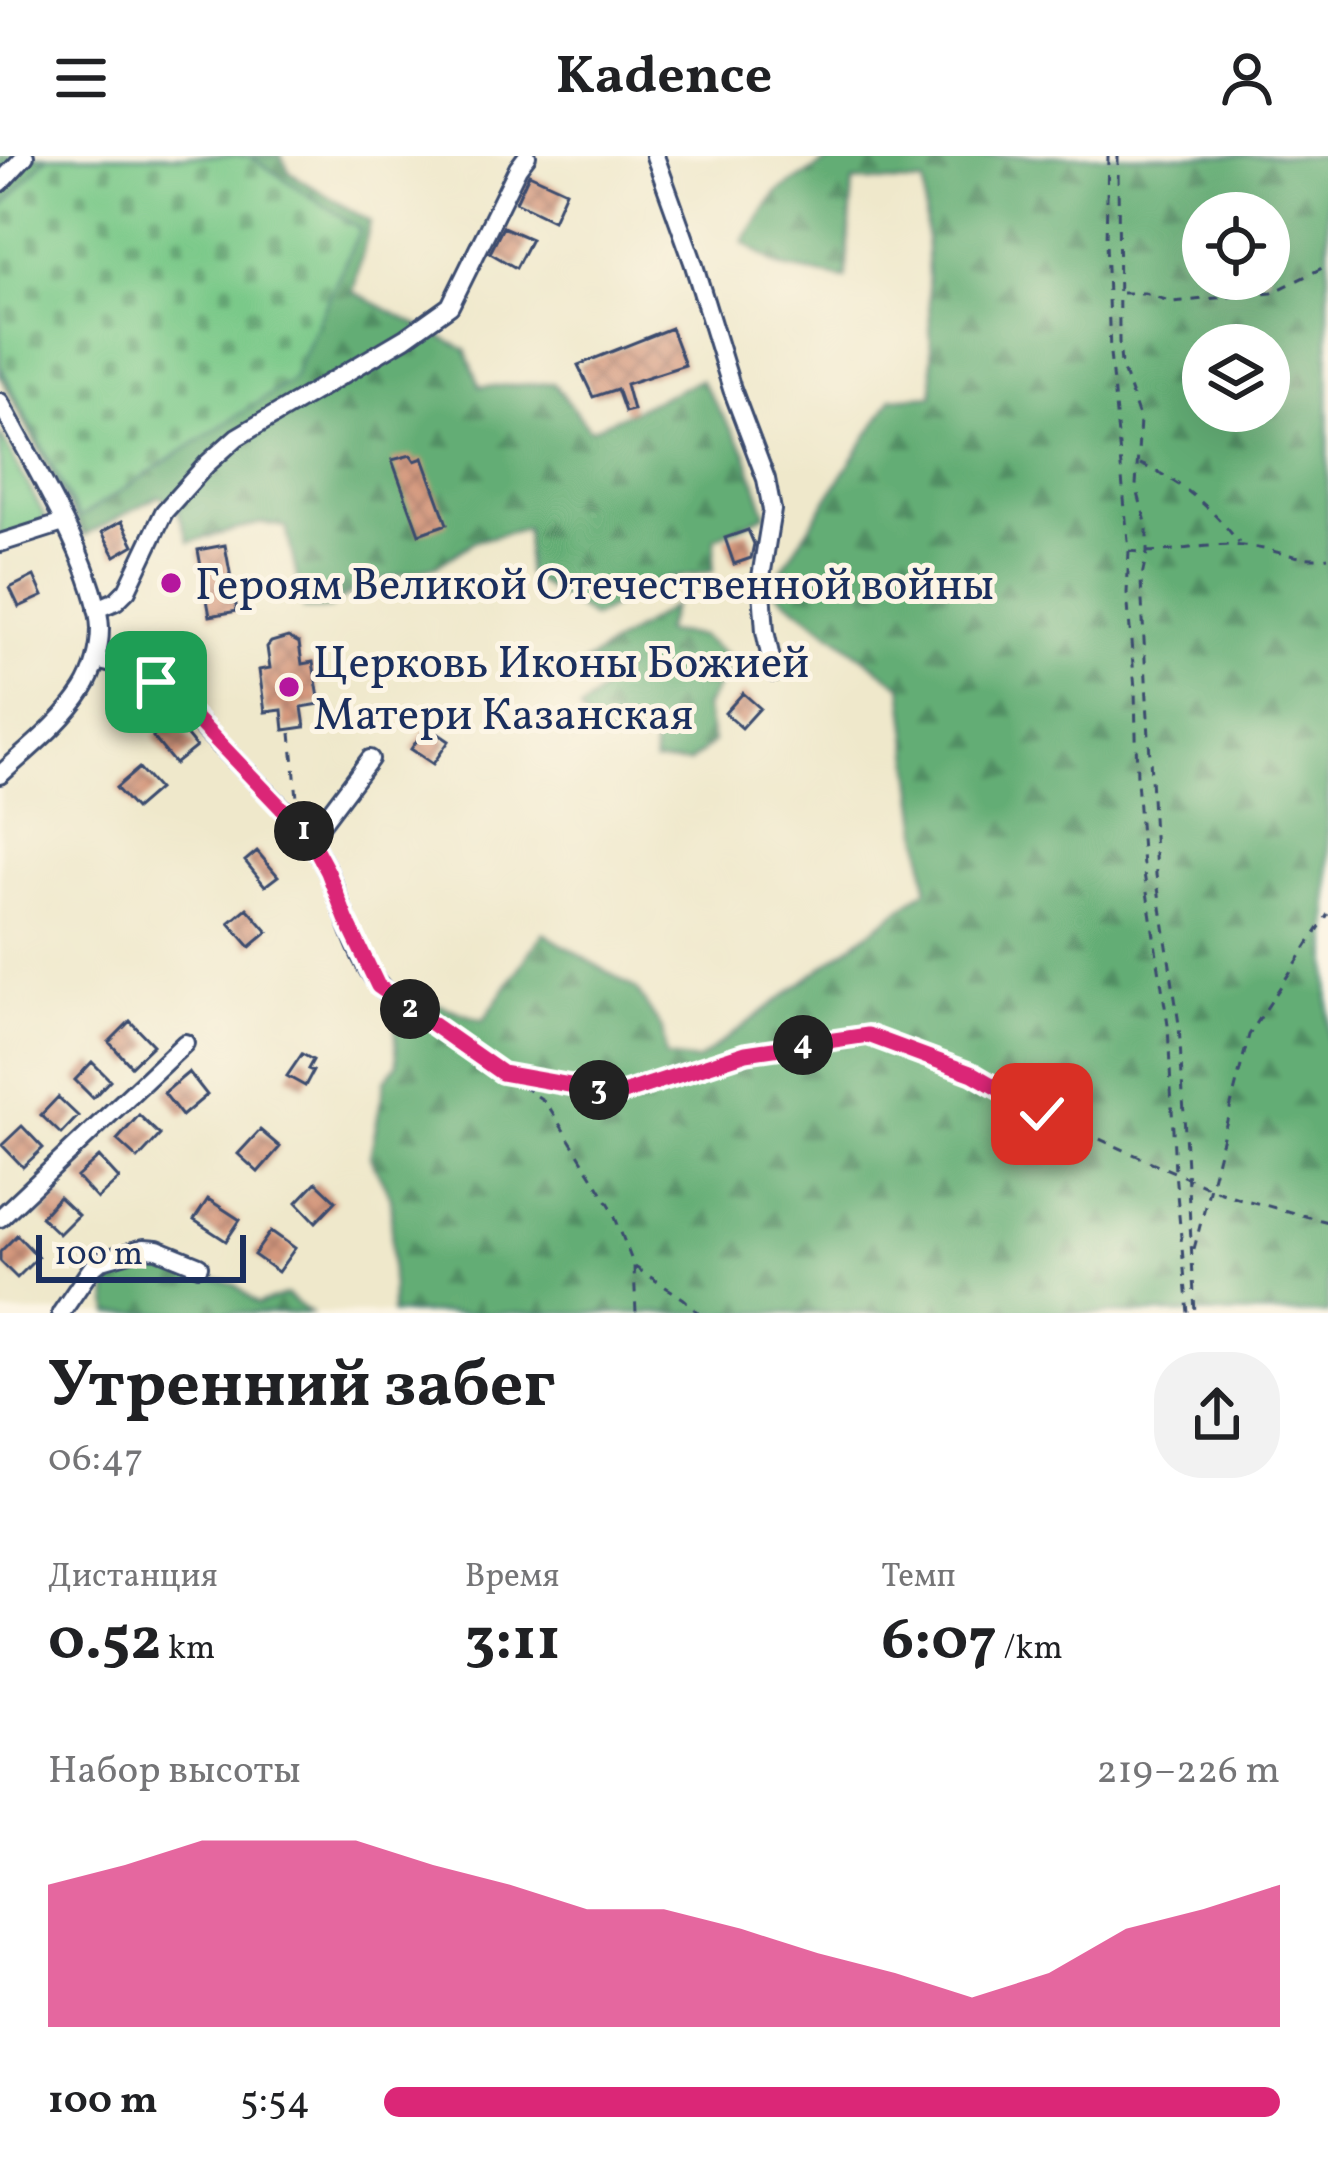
<!DOCTYPE html>
<html lang="ru">
<head>
<meta charset="utf-8">
<style>
  body { margin:0; font-family:Vollkorn,serif; background:#f2f2f2; color:#202124; height:100vh; display:flex; flex-direction:column; font-size:45px; white-space:nowrap }
  * { box-sizing:border-box; margin:0 }
  p { font-size:39px; color:#757577 }
  .icon { flex:none; width:66px; height:66px; fill:none; stroke:currentColor; stroke-width:2; stroke-linecap:round; stroke-linejoin:round }
  .map { position:relative; height:1157px; overflow:hidden }
  .sheet { display:flex; flex-direction:column; background:#fff; flex:1 }
  .sheet>* { flex:none }
  .controls { position:absolute; left:1182px; top:36px; display:grid; gap:24px }
  .controls a { display:grid; place-items:center; width:108px; height:108px; border-radius:50%; background:#fff; box-shadow:0 12px 48px #0002; font-size:60px }
  .scale { position:absolute; left:36px; bottom:30px; width:210px; box-sizing:border-box; padding-left:12px; border:6px solid #1b2f5e; border-top:0; font-size:33px; line-height:42px; white-space:nowrap; color:#1b2f5e; -webkit-text-stroke:9px #fcf5e5; paint-order:stroke }
  .pin { position:absolute; display:grid; place-items:center; width:102px; height:102px; color:#fff; margin:-51px; border-radius:24px; box-shadow:0 6px 18px #0006 }
  .km { position:absolute; width:60px; height:60px; margin:-30px; border-radius:50%; background:#222; color:#fff; font-size:33px; line-height:60px; text-align:center }
  .round { display:grid; place-items:center; flex:none; width:126px; height:126px; border-radius:48px; background:#f2f2f2 }
  .headline { display:flex; align-items:center; justify-content:space-between; height:204px; padding:0 48px }
  h1 { font-size:66px; font-weight:700; line-height:90px }
  .stats { display:grid; grid-template-columns:repeat(3,1fr); gap:18px; height:204px; padding:12px 48px }
  .stats div { display:grid; align-content:center }
  .stats b { font-size:60px; font-weight:700 }
  .stats small { font-size:33px; font-weight:400 }
  .stats p { font-size:33px }
  .chart { height:336px; padding:24px 48px }
  .chart p { display:flex; justify-content:space-between }
  .chart svg { width:100%; height:216px; margin-top:12px; fill:#db2777; opacity:.7 }
  ul { padding:0 48px; list-style:none; font-size:39px }
  li { display:grid; grid-template-columns:192px 144px 1fr; align-items:center; height:90px }
  li i { height:30px; border-radius:15px; background:#db2777 }
  header { display:flex; justify-content:space-between; align-items:center; height:156px; padding:0 48px; background:#fff; font-size:54px; font-weight:700 }
  .map>svg:first-child { display:block }
</style>
</head>
<body>
<header><svg class="icon" aria-label="menu" viewBox="0 0 24 24"><path d="M4 6h16M4 12h16M4 18h16"/></svg>Kadence<svg class="icon" aria-label="person" viewBox="0 0 24 24"><circle cx="12" cy="8" r="4"/><path d="M4 21q1-7 8-7t8 7"/></svg></header>
<div class="map">
<svg width="1328" height="1157" viewBox="0 0 1328 1157">
  <defs>
    <pattern id="forest-firs" width="22" height="20" patternUnits="userSpaceOnUse" patternTransform="scale(3)"><rect width="22" height="20" fill="#63ad75"/><path d="M5 1l3.5 6h-7zM16 11l3.5 6h-7z" fill="#518d63"/></pattern>
    <pattern id="cemetery-stones" width="16" height="16" patternUnits="userSpaceOnUse" patternTransform="scale(3)"><rect width="16" height="16" fill="#7ac989"/><path d="M2 7V4a2 2 0 0 1 4 0v3zM10 15v-3a2 2 0 0 1 4 0v3z" fill="#63a473"/></pattern>
    <pattern id="building-cross-hatch" width="8" height="8" patternUnits="userSpaceOnUse" patternTransform="scale(3)"><rect width="8" height="8" fill="#d4987d"/><path d="M0 0l8 8M0 8l8-8" fill="none" stroke="#ab7c6a"/></pattern>
  </defs>
  <rect width="100%" height="100%" fill="#fcf5e5"/>
  <filter id="ink" filterUnits="userSpaceOnUse"><feTurbulence type="fractalNoise" baseFrequency=".00833" numOctaves="2"/><feDisplacementMap in="SourceGraphic" scale="24" xChannelSelector="R" yChannelSelector="G"/><feConvolveMatrix kernelMatrix="1 2 1 2 8 2 1 2 1" color-interpolation-filters="sRGB"/></filter>
  <filter id="wash" filterUnits="userSpaceOnUse"><feTurbulence type="fractalNoise" baseFrequency=".004" numOctaves="4" result="noise"/><feDisplacementMap in="SourceGraphic" scale="48" xChannelSelector="R" yChannelSelector="G"/><feGaussianBlur stdDeviation="2.7" result="paint"/><feColorMatrix in="noise" values="0 0 0 0 0 0 0 0 0 0 0 0 0 0 0 0 0 1.4 0 .05"/><feComposite in="paint" operator="in"/></filter>
  <g filter="url(#wash)">
    <rect width="100%" height="100%" fill="#efe8cb"/>
    <path fill="#7ac989" stroke="#4a7c74" stroke-width="3" d="M0 277 45 361 37 371 0 384Z"/>
    <path fill="url(#forest-firs)" stroke="#3f6e6a" stroke-width="3" fill-rule="evenodd" d="M0 0H281L290 17 370 66 353 136 466 194 480 231 553 227 590 274 700 224 745 295 766 358 715 382 713 415 657 425 593 462 527 419 526 372 475 385 437 410 364 428 328 453H304L286 371 262 367 189 386 176 349 159 340 84 380 0 218Z
      M836 0H1328V1157H392L391 1042 370 1001 385 924 397 908 395 866 385 829 483 865 543 777 636 833 662 873 666 901 697 905 927 733 902 530 770 432 892 242 933 239 924 27 853 25 846 123 778 110 743 86 776 37ZM1203 57H1269V123H1203ZM1203 189H1269V255H1203Z
      M673 450 664 476 700 480 733 505 705 551 713 586 689 607 655 606 652 575 605 586 580 555 626 512 583 508Z
      M153 1106 235 1128 257 1148 286 1139 310 1157H110L106 1115Z"/>
    <path fill="url(#cemetery-stones)" stroke="#4a7c74" stroke-width="3" d="M48 0H249L360 73 292 224 79 362 0 209V54Z"/>
    <g id="blocks">
      <path fill="url(#building-cross-hatch)" d="M529 18 566 35 553 64 516 46Z
        M503 71 531 83 516 112 490 97Z
        M671 172 685 209 626 228 633 254 625 256 617 233 593 241 578 209Z
        M411 299 415 305 423 302 447 368 419 378 392 304Z
        M122 365 134 389 115 400 102 376Z
        M748 374 754 388 751 402 734 408 725 382Z
        M225 389 237 455 210 460 198 394Z
        M34 420 43 440 19 451 10 432Z
        M288 481 299 487 302 508 313 506 320 548 302 551 305 571 284 574 282 554 265 556 259 514 270 512 267 491 271 486Z
        M743 537 760 552 742 572 725 557Z
        M174 564 196 591 175 608 153 581Z
        M427 570 449 585 433 608 411 593Z
        M139 612 158 633 135 653 116 632Z
        M257 695 278 720 265 730 245 705Z
        M247 752 268 776 250 791 229 767Z
        M130 865 153 889 131 910 109 886Z
        M302 898 313 904 308 913 313 915 305 930 287 920Z
        M92 906 110 924 93 942 75 924Z
        M189 916 207 939 182 960 164 937Z
        M58 941 78 960 61 978 41 959Z
        M139 959 160 979 138 1003 117 984Z
        M22 970 43 992 23 1011 2 989Z
        M260 974 280 991 258 1016 238 998Z
        M99 1001 119 1023 97 1043 77 1021Z
        M316 1026 336 1045 316 1066 297 1046Z
        M59 1041 78 1059 59 1078 41 1061Z
        M208 1043 240 1064 226 1085 194 1064Z
        M271 1075 295 1092 278 1116 254 1099Z
        M17 1079 38 1101 17 1122 0 1105V1096Z"/>
    </g>
  </g>
  <g filter="url(#ink)">
    <use href="#blocks" fill-opacity="0" stroke="#3b4b6e" stroke-width="3"/>
    <g fill="none" stroke-linecap="round" stroke-linejoin="round">
      <defs>
        <path id="minor" d="M655 0 693 106 732 233 766 323 772 354 761 421 765 475 774 517
          M0 27 25 0
          M0 246C29 301 98 414 100 472 100 493 94 517 83 534 62 567 28 593 0 619
          M0 387 63 367
          M97 453 116 445 127 434 164 356 207 308 237 281 405 182 450 150 518 12 527 0
          M96 504C128 511 150 521 175 543L298 668C310 683 320 699 328 716 345 754 358 816 392 841
          M310 683 370 603
          M0 1062 185 887
          M61 1157 91 1113 102 1104 144 1092 157 1093 199 1110"/>
      </defs>
      <use href="#minor" stroke="#3b4b6e" stroke-width="22"/>
      <path stroke="#3b4b6e" stroke-width="3" stroke-dasharray="9 9" stroke-linecap="butt" d="M1108 0 1106 85 1110 197 1129 395 1127 437 1135 533 1137 623 1143 711 1168 869 1175 1016 1188 1157
        M1118 0 1119 186 1121 208 1140 264 1136 330 1147 370V397L1141 425 1156 719 1179 868 1195 1157
        M1122 137H1144L1172 146 1272 137 1328 109
        M1140 308C1180 324 1213 353 1239 387
        M1129 395C1167 399 1205 386 1243 390 1272 392 1299 406 1328 401
        M291 577 297 642
        M403 849 546 946 611 1051 634 1110 636 1157
        M502 917 620 937 745 897 868 879 973 918 1043 958 1210 1032 1238 1042 1328 1066
        M1194 1093 1249 879 1328 758
        M635 1111 684 1143 698 1157"/>
      <use href="#minor" stroke="#fff" stroke-width="16"/>
    </g>
  </g>
  <g fill="none" stroke-linecap="round" stroke-linejoin="round" filter="url(#ink)">
    <defs>
      <path id="route" d="M156 526 176 542 310 682 328 716 346 763 378 830 502 917 620 938 746 897 868 879 973 918 1042 958"/>
    </defs>
    <use href="#route" stroke="#fff" stroke-width="24"/>
    <use href="#route" stroke="#db2777" stroke-width="15"/>
  </g>
  <g fill="#b5179e" stroke="#fcf5e5" stroke-width="4.5">
    <circle cx="171" cy="427" r="12"/>
    <circle cx="289" cy="531" r="12"/>
  </g>
  <g text-anchor="middle" stroke-width="10" stroke-linejoin="round" paint-order="stroke">
    <g font-size="45" fill="#1b2f5e" stroke="#fcf5e5" text-anchor="start">
      <text x="195" y="443">Героям Великой Отечественной войны</text>
      <text x="313" y="521">Церковь Иконы Божией<tspan x="313" dy="52">Матери Казанская</tspan></text>
    </g>
  </g>
</svg>
<div class="controls">
<a><svg class="icon" aria-label="locate" viewBox="0 0 24 24"><circle cx="12" cy="12" r="6"/><path d="M12 2v4M12 18v4M2 12h4M18 12h4"/></svg></a>
<a><svg class="icon" aria-label="layers" viewBox="0 0 24 24"><path d="M12 4l9 5-9 5-9-5zM3 14l9 5 9-5"/></svg></a>
</div>
<div class="scale">100 m</div>
<div class="pin" style="left:156px;top:526px;background:#1e9e55"><svg class="icon" aria-label="arrive" viewBox="0 0 24 24"><path d="M6 21V4h12l-3 4 3 4H6"/></svg></div>
<div class="pin" style="left:1042px;top:958px;background:#d93025"><svg class="icon" aria-label="check" viewBox="0 0 24 24"><path d="M5 12l5 5 9-10"/></svg></div>
<b class="km" style="left:304px;top:675px">1</b>
<b class="km" style="left:410px;top:853px">2</b>
<b class="km" style="left:599px;top:934px">3</b>
<b class="km" style="left:803px;top:889px">4</b>
</div>
<section class="sheet">
<div class="headline"><div><h1>Утренний забег</h1><p>06:47</p></div><a class="round"><svg class="icon" aria-label="share" viewBox="0 0 24 24"><path d="M12 15V3M7 8l5-5 5 5M5 13v7h14v-7"/></svg></a></div>
<div class="stats">
<div><p>Дистанция</p><b>0.52<small> km</small></b></div>
<div><p>Время</p><b>3:11</b></div>
<div><p>Темп</p><b>6:07<small> /km</small></b></div>
</div>
<div class="chart"><p><span>Набор высоты</span>219–226 m</p>
<svg viewBox="0 0 160 44" preserveAspectRatio="none"><path d="M0 44V15L10 11L20 6L30 6L40 6L50 11L60 15L70 20L80 20L90 24L100 29L110 33L120 38L130 33L140 24L150 20L160 15V44z"/></svg>
</div>
<ul>
<li><b>100 m</b>5:54<i style="width:100%"></i></li>
</ul>
</section>
</body>
</html>
